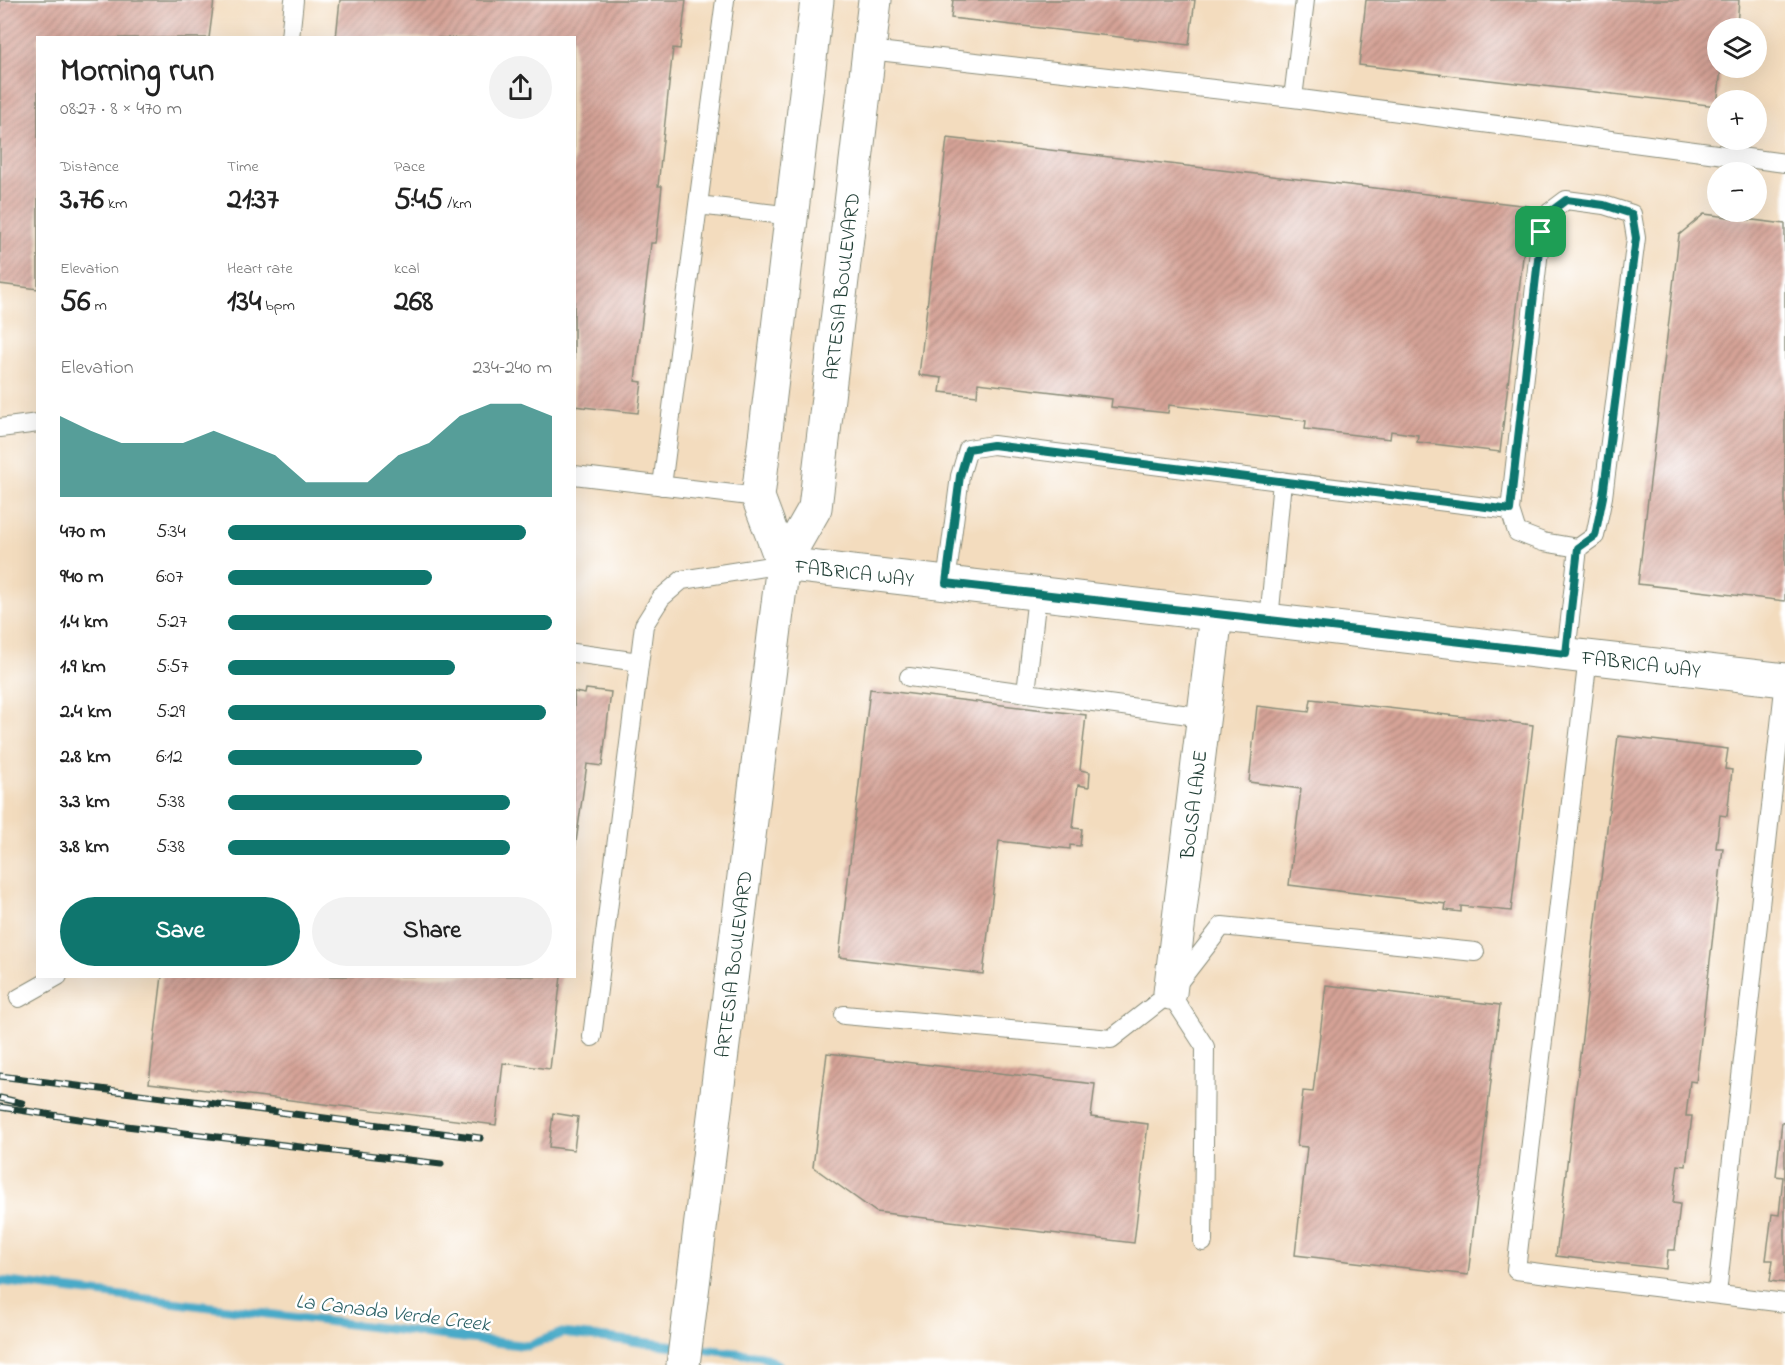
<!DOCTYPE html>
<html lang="en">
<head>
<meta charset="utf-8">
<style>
  body { margin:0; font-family:"Indie Flower",sans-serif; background:#f2f2f2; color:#222; height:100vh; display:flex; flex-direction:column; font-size:22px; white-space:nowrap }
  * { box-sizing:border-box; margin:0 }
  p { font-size:20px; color:#767676 }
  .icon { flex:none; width:33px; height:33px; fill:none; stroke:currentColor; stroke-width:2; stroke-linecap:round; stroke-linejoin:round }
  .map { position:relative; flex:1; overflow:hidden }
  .sheet { position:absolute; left:36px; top:36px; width:540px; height:942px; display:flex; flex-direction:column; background:#fff; border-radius:0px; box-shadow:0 6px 24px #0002 }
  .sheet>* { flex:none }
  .tools { position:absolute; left:1707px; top:18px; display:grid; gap:12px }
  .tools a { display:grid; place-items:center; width:60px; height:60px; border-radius:50%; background:#fff; box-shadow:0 6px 24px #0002; font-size:30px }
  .pin { position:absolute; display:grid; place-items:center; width:51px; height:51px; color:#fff; margin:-26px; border-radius:12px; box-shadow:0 3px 9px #0006 }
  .round { display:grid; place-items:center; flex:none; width:63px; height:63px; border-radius:32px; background:#f2f2f2 }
  .overview { display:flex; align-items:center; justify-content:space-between; height:102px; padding:0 24px }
  h1 { font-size:33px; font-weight:800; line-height:45px }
  .figures { display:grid; grid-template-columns:repeat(3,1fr); gap:9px; height:102px; padding:6px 24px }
  .figures div { display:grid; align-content:center }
  .figures b { font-size:30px; font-weight:800 }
  .figures small { font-size:16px; font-weight:400 }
  .figures p { font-size:16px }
  .chart { height:168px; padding:12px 24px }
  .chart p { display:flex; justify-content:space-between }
  .chart svg { width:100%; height:108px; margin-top:6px; fill:#0f766e; opacity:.7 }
  .cta { display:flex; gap:12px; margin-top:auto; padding:12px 24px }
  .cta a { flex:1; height:69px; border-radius:36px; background:#0f766e; color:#fff; font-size:24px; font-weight:800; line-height:69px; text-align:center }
  .cta a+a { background:#f2f2f2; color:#222 }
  ul { padding:0 24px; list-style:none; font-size:20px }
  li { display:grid; grid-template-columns:96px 72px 1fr; align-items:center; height:45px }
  li i { height:15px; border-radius:8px; background:#0f766e }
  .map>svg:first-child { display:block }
</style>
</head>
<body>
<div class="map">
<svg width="1785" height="1365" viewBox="0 0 1785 1365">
  <defs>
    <pattern id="building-hatch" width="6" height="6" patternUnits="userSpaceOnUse" patternTransform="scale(1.5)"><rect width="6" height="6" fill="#d6a397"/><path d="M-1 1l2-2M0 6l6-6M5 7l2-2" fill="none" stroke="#ad867c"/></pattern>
  </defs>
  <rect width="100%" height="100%" fill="#fff"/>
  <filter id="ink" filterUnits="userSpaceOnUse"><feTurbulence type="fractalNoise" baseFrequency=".0167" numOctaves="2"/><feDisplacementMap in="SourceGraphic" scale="12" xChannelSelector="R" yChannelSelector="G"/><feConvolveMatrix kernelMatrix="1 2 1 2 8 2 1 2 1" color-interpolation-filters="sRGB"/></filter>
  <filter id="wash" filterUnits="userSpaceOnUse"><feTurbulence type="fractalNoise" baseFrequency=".008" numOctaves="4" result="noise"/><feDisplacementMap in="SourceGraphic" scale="24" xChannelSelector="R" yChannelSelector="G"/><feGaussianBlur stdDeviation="1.35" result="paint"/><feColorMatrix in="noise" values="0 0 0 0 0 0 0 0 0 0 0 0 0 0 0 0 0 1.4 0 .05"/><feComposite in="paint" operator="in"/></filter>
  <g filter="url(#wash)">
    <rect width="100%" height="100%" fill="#f3dcbe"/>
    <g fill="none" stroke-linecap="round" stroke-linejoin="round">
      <path stroke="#49aac8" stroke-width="9" d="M0 1281 528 1346 562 1333 762 1356 778 1365"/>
    </g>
    <g id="blocks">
      <path fill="url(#building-hatch)" d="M0 0H214L209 38H38V289L0 284Z
        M340 0H686L680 49 673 48 658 186H662L656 243H651L635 381 642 382 638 413 574 406V38H336Z
        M953 0H1195L1189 45 951 18Z
        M1366 0H1739L1737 25 1727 24 1726 28H1718V68H1721L1717 106 1359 65Z
        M947 138 1529 206 1500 452 1417 442 1418 435 1391 431 1390 439 1305 429 1306 421 1169 405 1168 413 1111 407 1112 399 978 383 977 396 940 392 942 378 919 375Z
        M1704 214 1785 224V601L1638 584 1679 235Z
        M586 689 611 692 602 766 587 764 574 856V692L585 694Z
        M870 689 1086 715 1080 770 1090 772 1089 787 1078 785 1073 828 1082 829 1080 846 1070 845V849L999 841 983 974 839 957Z
        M1311 699 1533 725 1511 911 1461 906V912L1445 910 1446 904 1289 885 1301 789 1249 782 1257 706 1309 712Z
        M1618 736 1728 749 1725 769 1732 770 1727 816 1720 815 1716 848H1723L1696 1082 1690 1081 1686 1116H1692L1686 1166 1678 1165 1673 1203 1680 1204 1675 1250H1668L1666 1269 1556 1256Z
        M162 976H561L550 1069 503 1063 496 1125 149 1083Z
        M1326 985 1500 1005 1468 1275 1295 1255 1307 1147 1297 1146 1303 1091 1313 1092Z
        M827 1053 1095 1084 1091 1117 1148 1124 1134 1243 876 1212 813 1167Z
        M553 1113 578 1117 574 1150 549 1147Z
        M1782 1122 1785 1123V1283L1770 1281 1773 1260H1766L1772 1214 1779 1215 1783 1177 1776 1176Z"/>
    </g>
  </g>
  <g filter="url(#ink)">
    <use href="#blocks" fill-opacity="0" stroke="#898c79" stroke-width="1.5"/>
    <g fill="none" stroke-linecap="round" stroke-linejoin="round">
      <defs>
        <path id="lane" d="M725 0 698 205 792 216
          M1305 0 1293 98 1785 163
          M290 38 294 0
          M869 50 1293 98
          M0 428 38 423
          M574 475 758 497
          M662 486 698 205
          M1510 510 1541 232 1550 212 1566 200 1604 205 1632 214 1636 238 1603 497 1595 536 1578 548
          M946 583 960 476 968 449 993 445 1510 510 1517 532 1543 542 1578 548 1566 654
          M1269 621 1282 481
          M574 653 639 662
          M1588 657 1516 1270 1785 1303
          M909 677 1204 717
          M1026 693 1037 595
          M1170 993 1205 1047 1203 1242
          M19 998 58 976
          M844 1015 1111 1039 1170 993 1222 926 1475 952
          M592 1037 644 625 661 598 682 580 783 564
          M1717 1294 1785 680"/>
        <g id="street">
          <path id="s1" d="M783 564 1785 680"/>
          <path id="s2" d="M1170 993 1216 615"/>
        </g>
        <g id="secondary">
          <path d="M783 564 758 497 817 0"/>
          <path id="s3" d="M683 1365 783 564 815 508 875 0"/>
        </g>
      </defs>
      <use href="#lane" stroke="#898c79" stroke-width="20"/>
      <use href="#street" stroke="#898c79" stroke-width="35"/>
      <use href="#secondary" stroke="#898c79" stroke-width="35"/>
      <use href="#lane" stroke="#fff" stroke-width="18"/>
      <use href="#street" stroke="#fff" stroke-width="33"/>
      <use href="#secondary" stroke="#fff" stroke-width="33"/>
      <defs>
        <path id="rail" d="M0 1076 480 1138
          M0 1098 22 1103
          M0 1107 118 1125 441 1164"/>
      </defs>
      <use href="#rail" stroke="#1f3d34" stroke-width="7"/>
      <use href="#rail" stroke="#fff" stroke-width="4.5" stroke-dasharray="14" stroke-linecap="butt"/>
    </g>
  </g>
  <g fill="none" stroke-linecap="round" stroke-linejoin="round" filter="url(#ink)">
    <defs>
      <path id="route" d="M1566 200 1604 205 1632 214 1636 238 1603 497 1595 536 1578 548 1566 654 946 583 960 476 968 449 993 445 1510 510 1541 232 1550 212Z"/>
    </defs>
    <use href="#route" stroke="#fff" stroke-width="12"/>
    <use href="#route" stroke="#0f766e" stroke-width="8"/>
  </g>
  <g text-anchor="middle" stroke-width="5" stroke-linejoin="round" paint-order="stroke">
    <g font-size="20" fill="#1f3d34" stroke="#fff">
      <text dy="7" stroke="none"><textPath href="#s3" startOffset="1095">ARTESIA BOULEVARD</textPath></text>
      <text dy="7" stroke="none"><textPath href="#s1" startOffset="72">FABRICA WAY</textPath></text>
      <text dy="7" stroke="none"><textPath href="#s1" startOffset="864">FABRICA WAY</textPath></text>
      <text dy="7" stroke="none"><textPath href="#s2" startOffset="190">BOLSA LANE</textPath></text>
      <text dy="7" stroke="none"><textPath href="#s3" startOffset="404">ARTESIA BOULEVARD</textPath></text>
    </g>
    <g font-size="21" font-style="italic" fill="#2e6368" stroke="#fff">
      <text transform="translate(393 1312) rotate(7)" y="7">La Canada Verde Creek</text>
    </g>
  </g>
</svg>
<div class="tools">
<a><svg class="icon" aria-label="layers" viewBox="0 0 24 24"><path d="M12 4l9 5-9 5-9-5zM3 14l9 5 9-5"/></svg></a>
<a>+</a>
<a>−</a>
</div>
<div class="pin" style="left:1541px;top:232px;background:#1e9e55"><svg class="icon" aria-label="arrive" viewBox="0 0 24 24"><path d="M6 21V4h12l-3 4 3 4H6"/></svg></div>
<section class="sheet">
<div class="overview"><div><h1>Morning run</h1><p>08:27 · 8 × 470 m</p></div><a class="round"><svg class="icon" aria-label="share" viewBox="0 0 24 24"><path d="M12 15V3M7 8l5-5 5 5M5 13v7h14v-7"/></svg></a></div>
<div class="figures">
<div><p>Distance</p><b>3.76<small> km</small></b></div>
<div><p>Time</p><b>21:37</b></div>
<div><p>Pace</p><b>5:45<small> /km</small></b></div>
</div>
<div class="figures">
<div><p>Elevation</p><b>56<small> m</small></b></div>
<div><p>Heart rate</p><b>134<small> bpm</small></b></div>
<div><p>kcal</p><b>268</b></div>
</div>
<div class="chart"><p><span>Elevation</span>234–240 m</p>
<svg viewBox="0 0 160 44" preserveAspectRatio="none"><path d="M0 44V11L10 17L20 22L30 22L40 22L50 17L60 22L70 27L80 38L90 38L100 38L110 27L120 22L130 11L140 6L150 6L160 11V44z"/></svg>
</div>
<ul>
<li><b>470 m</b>5:34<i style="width:92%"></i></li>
<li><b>940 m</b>6:07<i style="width:63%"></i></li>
<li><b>1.4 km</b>5:27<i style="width:100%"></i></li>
<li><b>1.9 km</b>5:57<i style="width:70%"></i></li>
<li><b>2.4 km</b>5:29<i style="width:98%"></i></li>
<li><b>2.8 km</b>6:12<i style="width:60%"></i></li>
<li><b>3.3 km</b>5:38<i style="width:87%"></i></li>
<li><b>3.8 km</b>5:38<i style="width:87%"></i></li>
</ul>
<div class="cta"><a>Save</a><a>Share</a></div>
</section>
</div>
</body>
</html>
